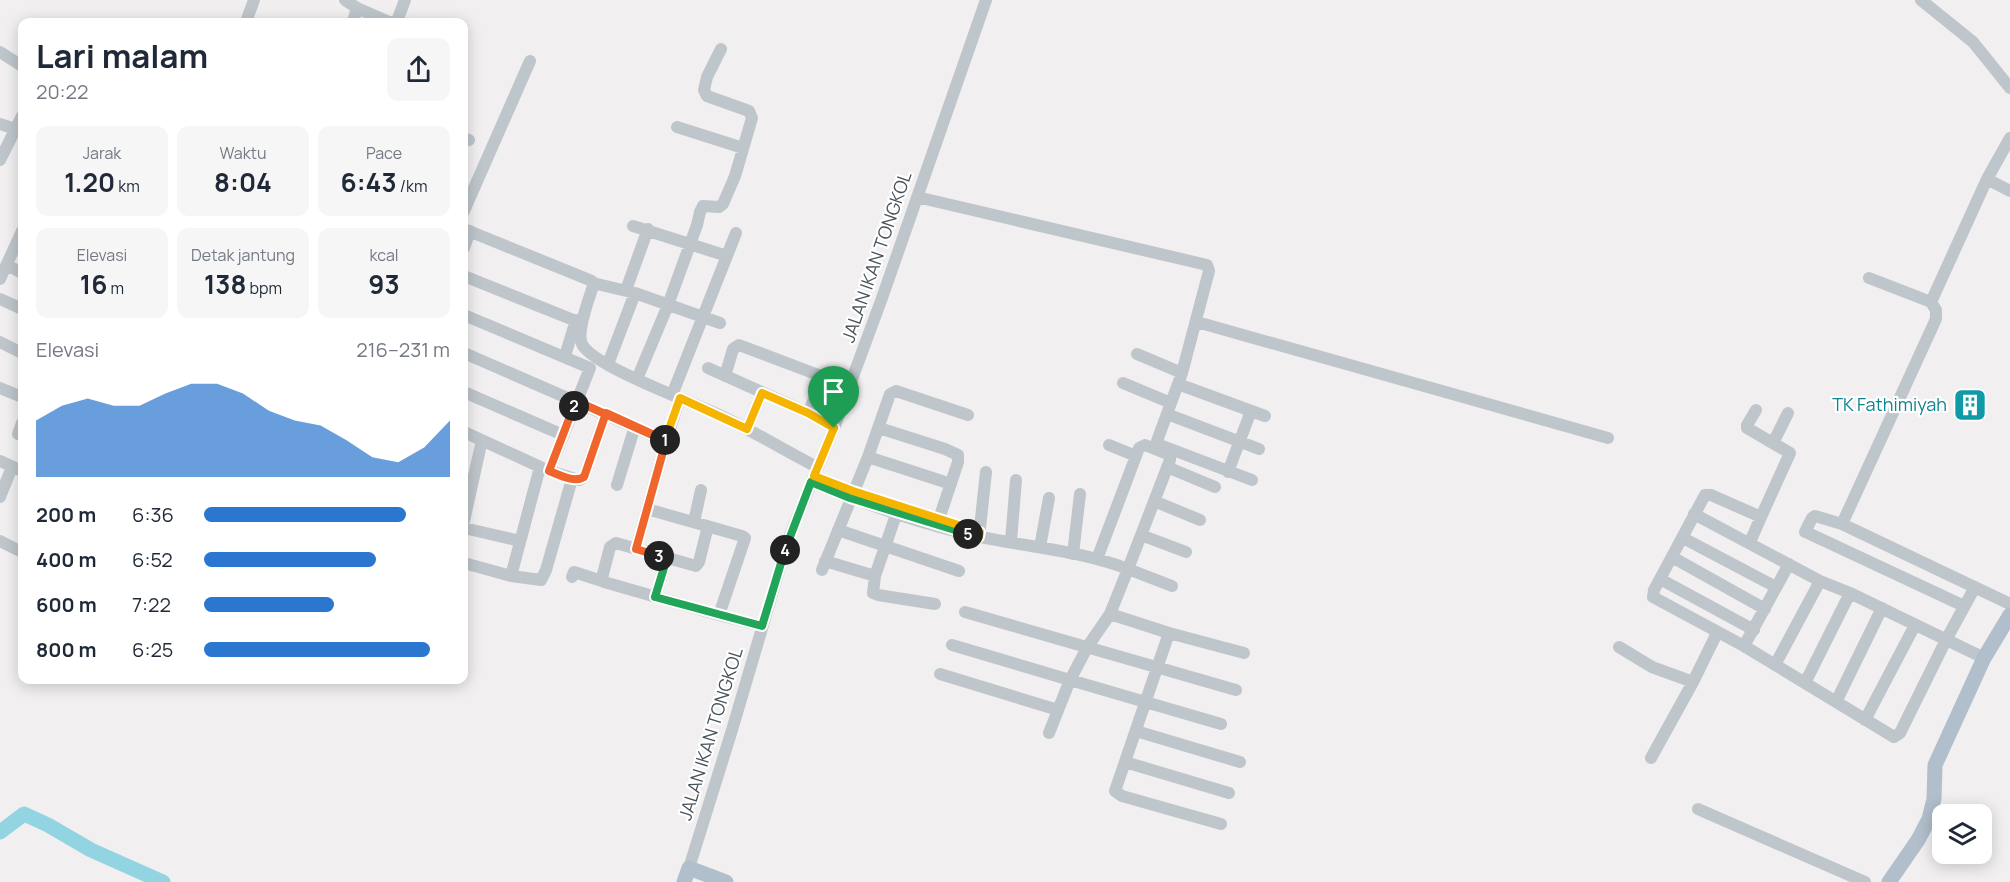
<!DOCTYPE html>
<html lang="id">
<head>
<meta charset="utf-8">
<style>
  body { margin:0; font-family:Manrope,sans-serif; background:#f6f6f7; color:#1f2937; height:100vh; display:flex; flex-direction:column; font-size:22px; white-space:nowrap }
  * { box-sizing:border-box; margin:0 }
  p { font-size:20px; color:#747a83 }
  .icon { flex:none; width:33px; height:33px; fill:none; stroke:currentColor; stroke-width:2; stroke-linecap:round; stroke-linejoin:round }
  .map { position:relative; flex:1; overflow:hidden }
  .panel { position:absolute; left:18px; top:18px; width:450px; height:666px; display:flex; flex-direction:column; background:#fff; border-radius:12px; box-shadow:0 3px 15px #0003 }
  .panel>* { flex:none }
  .fabs { position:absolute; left:1932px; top:804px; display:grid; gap:12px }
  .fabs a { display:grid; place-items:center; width:60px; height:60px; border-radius:12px; background:#fff; box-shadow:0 3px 15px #0003; font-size:30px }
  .pin { position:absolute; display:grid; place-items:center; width:51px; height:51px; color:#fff; margin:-62px -26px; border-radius:50% 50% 50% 0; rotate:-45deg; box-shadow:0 0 6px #0007 }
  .pin .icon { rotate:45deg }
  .km { position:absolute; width:30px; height:30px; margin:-15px; border-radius:50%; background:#222; color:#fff; font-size:16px; line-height:30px; text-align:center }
  .round { display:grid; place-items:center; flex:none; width:63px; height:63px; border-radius:12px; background:#f6f6f7 }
  .overview { display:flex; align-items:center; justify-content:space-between; height:102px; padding:0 18px }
  h1 { font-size:33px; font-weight:700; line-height:45px }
  .stats { display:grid; grid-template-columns:repeat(3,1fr); gap:9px; height:102px; padding:6px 18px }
  .stats div { display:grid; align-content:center; border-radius:12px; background:#f6f6f7; text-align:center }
  .stats b { font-size:26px; font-weight:700 }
  .stats small { font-size:16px; font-weight:400 }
  .stats p { font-size:16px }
  .chart { height:168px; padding:12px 18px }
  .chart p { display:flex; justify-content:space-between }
  .chart svg { width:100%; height:108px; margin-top:6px; fill:#2b76ce; opacity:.7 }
  ul { padding:0 18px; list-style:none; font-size:20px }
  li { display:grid; grid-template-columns:96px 72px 1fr; align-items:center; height:45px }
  li i { height:15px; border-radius:8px; background:#2b76ce }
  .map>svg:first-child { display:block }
</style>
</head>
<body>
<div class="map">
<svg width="2010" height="882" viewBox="0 0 2010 882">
  <rect width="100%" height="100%" fill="#f1efef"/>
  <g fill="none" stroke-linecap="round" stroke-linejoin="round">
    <path stroke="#93d4e3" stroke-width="15" d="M0 832 24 814 48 825 91 850 163 882"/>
    <path stroke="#bec6cc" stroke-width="12" d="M345 0 357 8 389 22
      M1921 0 1973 42 2010 88
      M246 22 254 0
      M353 22 357 8
      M392 22 397 21 405 0
      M0 52 22 66
      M0 124 21 131
      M677 127 743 148
      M464 138 469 140
      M2010 138 1987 179 2010 191
      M0 160 22 116
      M917 197 1207 265 1209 271 1182 373 1157 441 1160 445 1252 480
      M464 211 530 61
      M633 226 727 256
      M464 229 592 281 593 286C589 299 576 332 582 344 592 366 694 403 719 415 753 431 784 450 817 467
      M464 248 470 231
      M7 265 22 273
      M464 276 576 321
      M0 279 22 231
      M593 283 635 293 720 323
      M626 290 648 229
      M0 299 22 309
      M1931 302 1987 179
      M464 315 590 368 549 471
      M1197 322 1608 438
      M0 342 22 353
      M464 353 666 441
      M1137 354 1182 373
      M565 356 576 320
      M608 364 635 293
      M708 368 808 413 834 428
      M725 376 733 349 739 345 821 376 822 381 808 413
      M637 379 668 305 697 225 700 212 703 206 719 207 723 204 735 176 752 118 749 111 707 96 704 90 707 77 721 49
      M1123 383 1171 403
      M1178 384 1265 416
      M0 388 22 397
      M464 392 563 435
      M672 395 736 233
      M1756 410 1747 425V428L1790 453 1761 517
      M1167 414 1259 449
      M879 428 945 449 958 455V462L937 525
      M747 429 762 393
      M464 432 549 471 579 480 584 477 606 413
      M18 434 22 423
      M1773 443 1788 413
      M1109 445 1136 456
      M868 457 951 484
      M0 461 22 471
      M1167 467 1215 487
      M1228 472 1251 411
      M811 482C866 504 923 525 981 537 1030 547 1081 551 1128 569L1170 460V455L1145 445 1139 448 1097 559
      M617 485 635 426
      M0 497 12 467
      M1154 501 1200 520
      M899 506 875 576 873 593 878 595 935 604
      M647 509 742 536 745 538 719 615 604 582 602 578 610 547 616 543 696 566 699 562 708 526
      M1694 514 1820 581 1850 593 1984 658
      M464 521 482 440
      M694 522 701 490
      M1842 524 1936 319V310L1931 302 1869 278
      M464 528 520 541
      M838 530 959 571
      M1141 535 1186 552
      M979 537 986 472
      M1683 538 1776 587
      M0 541 22 552
      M1011 541 1016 480
      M1750 542 1761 517 1711 495H1705L1654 590 1653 597 1744 646 1894 737 1900 733 1946 640 1975 587
      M1040 547 1049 498
      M636 549 666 441 680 398
      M1073 554 1080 494
      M1672 557 1765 609
      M825 561 875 576
      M464 563 511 576 541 580 546 570 572 479
      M822 570 868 457 890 394 896 391 968 415
      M511 576 540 467
      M572 577 574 572 602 581
      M1660 579 1754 630
      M1172 586 1128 569 1110 614 1169 633 1244 653
      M655 597 667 558
      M1964 606 1810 534 1805 532 1812 518 1815 516 1842 524 2010 604
      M965 612 1236 690
      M1110 614 1088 646 1070 680 1221 724
      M719 615 762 626
      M1169 633 1115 791 1122 796 1221 824
      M952 645 1070 680 1049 733
      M1744 646 1789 564
      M1619 647 1652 667 1693 682
      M1775 665 1820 581
      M940 674 1058 710
      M1805 683 1850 593
      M1836 702 1882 608
      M1865 720 1915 625
      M1136 731 1240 762
      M1651 758 1693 682 1717 633
      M1125 762 1229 793
      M1698 809 1865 882
      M689 868 732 730 788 540 834 428 882 298 986 0"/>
    <path stroke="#b1becb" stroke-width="15" d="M684 882 689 868 726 882
      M1889 882 1918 840 1929 819 1934 799 1935 765 1984 658 2010 615"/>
  </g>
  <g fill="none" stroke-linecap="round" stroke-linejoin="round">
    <defs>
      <path id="split-1" d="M665 440 680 398 747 429 762 393 808 413 834 428"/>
      <path id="split-2" d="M574 406 549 471C560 475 574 483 584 477L606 413 665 440"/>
      <path id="split-3" d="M574 406 576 401 666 441 636 549 659 556"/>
      <path id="split-4" d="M659 556 667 558 655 597 762 626 785 550"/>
      <path id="split-5" d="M785 550 811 482 850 498 968 534"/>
      <path id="split-6" d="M834 428 814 476 853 491 980 532 979 537 968 534"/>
    </defs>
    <use href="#split-1" stroke="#fff" stroke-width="12"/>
    <use href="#split-2" stroke="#fff" stroke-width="12"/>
    <use href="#split-3" stroke="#fff" stroke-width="12"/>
    <use href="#split-4" stroke="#fff" stroke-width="12"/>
    <use href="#split-5" stroke="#fff" stroke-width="12"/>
    <use href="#split-6" stroke="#fff" stroke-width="12"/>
    <use href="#split-1" stroke="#f5b400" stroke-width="8"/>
    <use href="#split-2" stroke="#f0652b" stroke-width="8"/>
    <use href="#split-3" stroke="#f0652b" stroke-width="8"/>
    <use href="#split-4" stroke="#22a559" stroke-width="8"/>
    <use href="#split-5" stroke="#22a559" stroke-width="8"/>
    <use href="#split-6" stroke="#f5b400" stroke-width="8"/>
  </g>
  <defs>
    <symbol id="building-square" viewBox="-11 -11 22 22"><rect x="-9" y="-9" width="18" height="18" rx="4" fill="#0f9aa8" stroke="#fff"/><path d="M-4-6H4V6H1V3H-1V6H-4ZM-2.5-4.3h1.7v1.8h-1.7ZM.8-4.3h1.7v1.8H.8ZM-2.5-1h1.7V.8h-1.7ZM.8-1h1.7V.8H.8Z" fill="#fff"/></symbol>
  </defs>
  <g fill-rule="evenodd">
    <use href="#building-square" x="1951" y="386" width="38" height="38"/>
  </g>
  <g text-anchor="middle" stroke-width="4.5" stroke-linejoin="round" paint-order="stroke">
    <g font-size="18" fill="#48525a" stroke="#fff">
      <text transform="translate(877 257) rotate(-71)" y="6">JALAN IKAN TONGKOL</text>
      <text transform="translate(711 734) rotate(-73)" y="6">JALAN IKAN TONGKOL</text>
    </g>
    <g font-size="18" fill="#0d838f" stroke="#fff" text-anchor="end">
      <text x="1947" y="411">TK Fathimiyah</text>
    </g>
  </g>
</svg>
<div class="fabs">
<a><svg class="icon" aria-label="layers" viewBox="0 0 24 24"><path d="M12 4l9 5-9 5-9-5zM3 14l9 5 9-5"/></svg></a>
</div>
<div class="pin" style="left:834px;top:428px;background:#1e9e55"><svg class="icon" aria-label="arrive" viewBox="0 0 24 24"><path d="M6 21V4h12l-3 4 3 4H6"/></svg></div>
<b class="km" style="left:665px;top:440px">1</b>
<b class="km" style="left:574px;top:406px">2</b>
<b class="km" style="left:659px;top:556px">3</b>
<b class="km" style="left:785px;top:550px">4</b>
<b class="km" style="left:968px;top:534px">5</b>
<section class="panel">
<div class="overview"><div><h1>Lari malam</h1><p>20:22</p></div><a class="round"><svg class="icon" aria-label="share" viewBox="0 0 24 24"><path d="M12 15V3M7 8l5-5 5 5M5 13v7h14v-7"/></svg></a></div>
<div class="stats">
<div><p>Jarak</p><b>1.20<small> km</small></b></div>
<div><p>Waktu</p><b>8:04</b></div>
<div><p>Pace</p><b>6:43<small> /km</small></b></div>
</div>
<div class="stats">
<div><p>Elevasi</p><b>16<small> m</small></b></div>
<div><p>Detak jantung</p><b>138<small> bpm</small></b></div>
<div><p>kcal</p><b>93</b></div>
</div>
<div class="chart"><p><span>Elevasi</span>216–231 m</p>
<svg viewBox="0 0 160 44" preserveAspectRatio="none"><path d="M0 44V21L10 15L20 12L30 15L40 15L50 10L60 6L70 6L80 10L90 17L100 21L110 23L120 29L130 36L140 38L150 32L160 21V44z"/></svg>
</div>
<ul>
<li><b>200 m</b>6:36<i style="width:82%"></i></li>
<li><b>400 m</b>6:52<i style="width:70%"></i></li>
<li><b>600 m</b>7:22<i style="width:53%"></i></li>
<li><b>800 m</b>6:25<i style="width:92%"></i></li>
</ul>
</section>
</div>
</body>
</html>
